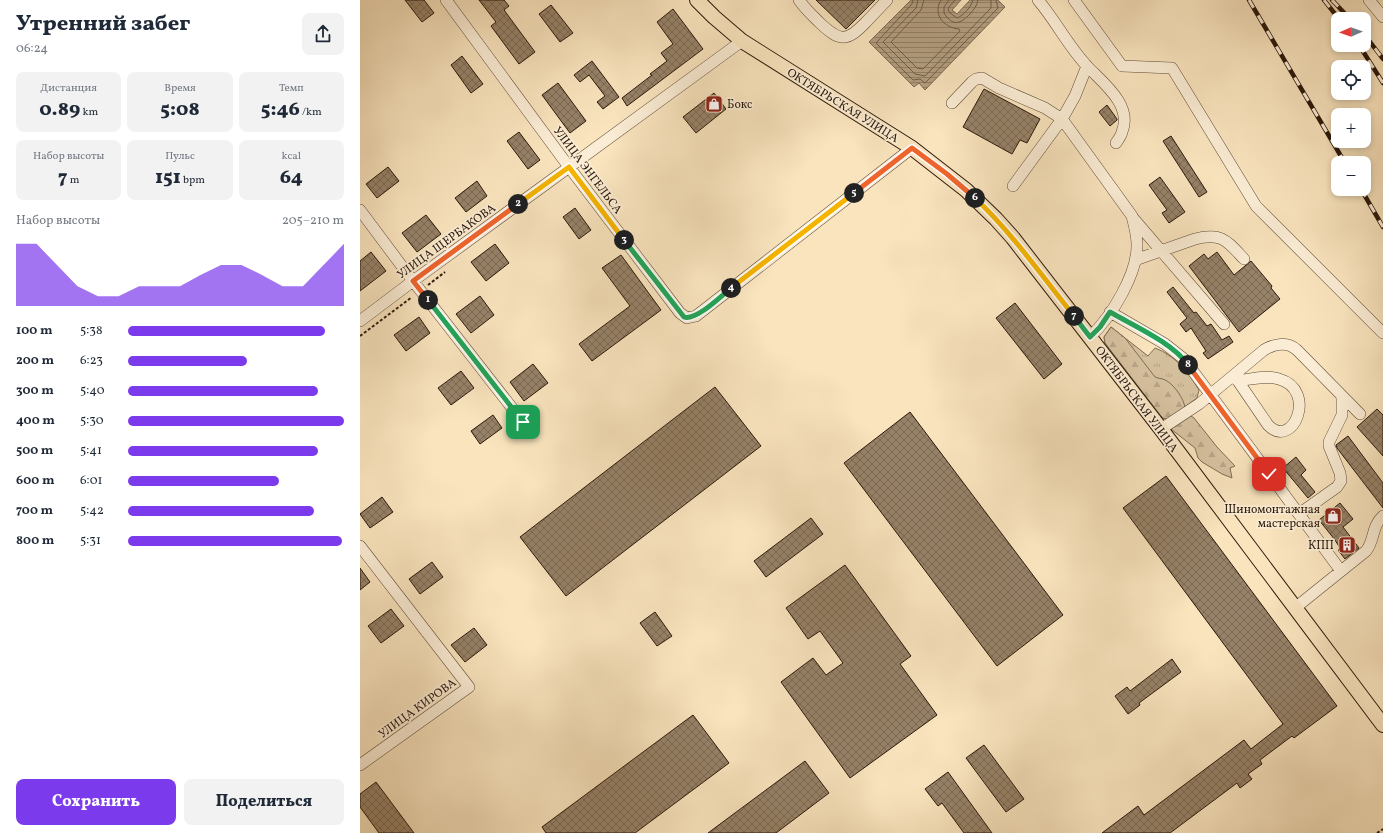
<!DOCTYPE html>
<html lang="ru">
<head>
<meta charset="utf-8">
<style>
  body { margin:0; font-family:Vollkorn,serif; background:#f2f2f3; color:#1f2937; height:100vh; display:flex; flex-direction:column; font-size:15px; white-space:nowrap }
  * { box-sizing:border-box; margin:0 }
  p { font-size:13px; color:#747a83 }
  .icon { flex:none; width:22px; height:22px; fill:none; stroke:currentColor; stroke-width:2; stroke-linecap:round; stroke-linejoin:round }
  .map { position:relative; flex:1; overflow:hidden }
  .panel { display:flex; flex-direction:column; background:#fff; width:360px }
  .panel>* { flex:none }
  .needle { width:26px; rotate:268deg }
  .tools { position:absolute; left:971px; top:12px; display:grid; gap:8px }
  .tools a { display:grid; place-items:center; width:40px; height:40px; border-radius:8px; background:#fff; box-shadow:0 2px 6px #0003; font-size:20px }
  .pin { position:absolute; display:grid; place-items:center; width:34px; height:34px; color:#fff; margin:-17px; border-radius:8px; box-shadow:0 2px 6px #0006 }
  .km { position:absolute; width:20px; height:20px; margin:-10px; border-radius:50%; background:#222; color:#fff; font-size:11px; line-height:20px; text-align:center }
  .round { display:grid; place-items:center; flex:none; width:42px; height:42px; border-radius:8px; background:#f2f2f3 }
  .overview { display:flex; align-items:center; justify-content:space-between; height:68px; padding:0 16px }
  h1 { font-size:22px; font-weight:800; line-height:30px }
  .figures { display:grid; grid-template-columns:repeat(3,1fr); gap:6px; height:68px; padding:4px 16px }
  .figures div { display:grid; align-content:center; border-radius:8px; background:#f2f2f3; text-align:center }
  .figures b { font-size:20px; font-weight:800 }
  .figures small { font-size:11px; font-weight:400 }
  .figures p { font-size:11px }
  .chart { height:112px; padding:8px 16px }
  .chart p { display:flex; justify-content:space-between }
  .chart svg { width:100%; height:72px; margin-top:4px; fill:#7c3aed; opacity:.7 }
  .cta { display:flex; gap:8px; margin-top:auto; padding:8px 16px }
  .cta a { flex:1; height:46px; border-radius:8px; background:#7c3aed; color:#fff; font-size:16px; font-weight:800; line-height:46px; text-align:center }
  .cta a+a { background:#f2f2f3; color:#1f2937 }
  ul { padding:0 16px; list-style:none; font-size:13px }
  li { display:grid; grid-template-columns:64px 48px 1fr; align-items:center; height:30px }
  li i { height:10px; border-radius:5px; background:#7c3aed }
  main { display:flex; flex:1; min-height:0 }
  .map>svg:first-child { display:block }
</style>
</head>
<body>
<main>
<section class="panel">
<div class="overview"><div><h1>Утренний забег</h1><p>06:24</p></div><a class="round"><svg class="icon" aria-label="share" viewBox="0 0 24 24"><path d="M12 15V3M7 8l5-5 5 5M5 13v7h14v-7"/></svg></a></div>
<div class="figures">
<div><p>Дистанция</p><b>0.89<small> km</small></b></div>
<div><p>Время</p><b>5:08</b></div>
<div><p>Темп</p><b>5:46<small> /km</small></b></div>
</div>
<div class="figures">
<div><p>Набор высоты</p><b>7<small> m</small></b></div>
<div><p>Пульс</p><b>151<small> bpm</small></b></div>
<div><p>kcal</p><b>64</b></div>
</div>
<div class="chart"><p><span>Набор высоты</span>205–210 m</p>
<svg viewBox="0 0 160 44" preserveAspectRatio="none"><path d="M0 44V6L10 6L20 19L30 32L40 38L50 38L60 32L70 32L80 32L90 25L100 19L110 19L120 25L130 32L140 32L150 19L160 6V44z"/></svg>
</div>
<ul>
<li><b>100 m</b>5:38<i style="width:91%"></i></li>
<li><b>200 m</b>6:23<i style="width:55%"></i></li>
<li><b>300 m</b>5:40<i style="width:88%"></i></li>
<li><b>400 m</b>5:30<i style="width:100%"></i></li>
<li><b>500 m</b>5:41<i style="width:88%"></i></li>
<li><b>600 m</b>6:01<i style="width:70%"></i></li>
<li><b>700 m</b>5:42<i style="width:86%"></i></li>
<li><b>800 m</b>5:31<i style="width:99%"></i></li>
</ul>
<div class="cta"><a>Сохранить</a><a>Поделиться</a></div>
</section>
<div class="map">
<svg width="1023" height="833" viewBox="0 0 1023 833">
  <defs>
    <pattern id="grass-tufts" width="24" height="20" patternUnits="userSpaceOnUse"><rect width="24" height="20" fill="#d6c19f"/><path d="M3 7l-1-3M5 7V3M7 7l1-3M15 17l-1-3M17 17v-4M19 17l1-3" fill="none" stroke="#b8a588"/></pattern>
    <pattern id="forest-firs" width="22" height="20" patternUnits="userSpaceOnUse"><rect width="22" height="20" fill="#d6c19f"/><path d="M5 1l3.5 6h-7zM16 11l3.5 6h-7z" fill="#b8a588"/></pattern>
    <pattern id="water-rules" width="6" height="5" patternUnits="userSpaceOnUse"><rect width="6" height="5" fill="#b39f81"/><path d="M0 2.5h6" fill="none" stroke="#928168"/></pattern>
    <pattern id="building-cross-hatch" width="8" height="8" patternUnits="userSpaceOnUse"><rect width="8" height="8" fill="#968268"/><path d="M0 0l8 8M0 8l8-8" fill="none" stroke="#7b6954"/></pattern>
  </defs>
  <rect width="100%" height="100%" fill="#f9e4be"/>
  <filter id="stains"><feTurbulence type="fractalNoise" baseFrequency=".005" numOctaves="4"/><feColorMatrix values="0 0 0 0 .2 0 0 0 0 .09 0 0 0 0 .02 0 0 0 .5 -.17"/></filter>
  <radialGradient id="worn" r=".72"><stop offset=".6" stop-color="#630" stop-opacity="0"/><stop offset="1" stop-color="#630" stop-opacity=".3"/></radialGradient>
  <path fill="url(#grass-tufts)" stroke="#806c54" d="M751 327 788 356 795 348C815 355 828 372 839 390L837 398 810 418H803L745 343 744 337Z"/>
  <path fill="url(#forest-firs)" stroke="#806c54" d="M751 327 765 338 795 377C799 379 803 378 807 381 815 386 824 399 825 408L807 419 803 418 800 415 745 343 744 337Z
    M831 416 834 418 857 447 875 466 870 468 872 478 862 474 842 462 838 458 835 448 811 429Z"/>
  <path fill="url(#water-rules)" stroke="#7d6951" d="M551 0H601L592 10 597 14 610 0H638L645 7 565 90 559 83 554 87 509 42Z"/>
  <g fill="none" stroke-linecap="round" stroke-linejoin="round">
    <path stroke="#6f5c46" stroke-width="1" d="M553 0 552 4 516 43 553 80 560 79 565 83 638 8 636 0
      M558 0 556 8 523 42 555 74 565 76 631 8V0
      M564 0 561 10 531 42 557 68 563 69 600 31 599 29C584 28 572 14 581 0
      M589 0 584 7V13C593 27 600 24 610 14 614 9 617 6 618 0
      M595 0 589 7 588 10 590 13 597 18C603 16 612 6 613 0"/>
  </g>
  <path fill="url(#building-cross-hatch)" stroke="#2b180a" d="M45 0H64L74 13 62 22Z
    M119 0H144L149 6 144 10 175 52 159 64 131 26 136 22Z
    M456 0H515L486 29Z
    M191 5 213 33 200 42 179 14Z
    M313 9 343 49 267 106 262 98 292 75 290 74 307 61 301 53 313 44 297 22Z
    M102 56 123 84 111 93 91 65Z
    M232 61 259 97 243 109 237 102 245 96 229 75 220 82 214 75Z
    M198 83 226 121 210 133 182 95Z
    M624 89 680 119 667 143 660 140 652 154 603 127Z
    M354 93 366 109 336 133 323 117Z
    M747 105 757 119V120L750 126 739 112Z
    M159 132 180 160 168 169 147 141Z
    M811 136 847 192 839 197 803 141Z
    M28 167 39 181 17 198 6 184Z
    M800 177 825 212 809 223 802 213 807 210 789 185Z
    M117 181 127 196 106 212 95 198Z
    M215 208 231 230 219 239 203 217Z
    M66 215 81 234 57 252 42 233Z
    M135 244 149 263 126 281 111 262Z
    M11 252 26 271 0 291V261Z
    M857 252 874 275 891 261 912 286 911 288 920 299 879 332 829 266 844 254 848 259Z
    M261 255 301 310 232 361 219 344 270 306 242 268Z
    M813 287 834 313 836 312 847 326 851 324 862 340 869 336 873 342 848 359 843 353 846 351 831 328 826 332 820 324 827 318 807 292Z
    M120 296 134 315 111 333 96 314Z
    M655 303 702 364 684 379 636 318Z
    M59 317 70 333 46 351 34 335Z
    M173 364 188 383 164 401 150 382Z
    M101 371 114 388 91 405 78 388Z
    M355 387 401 446 206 596 160 537Z
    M1017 409 1023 415V456L997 427Z
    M550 412 703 615 637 666 484 463Z
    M133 415 142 428 120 444 111 431Z
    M988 436 1023 483V508L977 448 976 445Z
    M936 457 946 470 941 475 955 492 948 498 923 468Z
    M806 476 977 706 934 738 932 736 900 760 902 764 888 774 892 779 880 788 877 783 810 833H742L778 806 784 815 884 740 891 749 923 724 763 508Z
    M22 497 33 512 10 528 0 514Z
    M980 503 993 519 983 527 999 548 985 559 978 550 980 548 975 540 959 520Z
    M451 518 463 534 406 577 394 561Z
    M72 562 83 577 60 594 49 579Z
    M485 565 551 656 540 664 577 715 490 778 421 682 453 658 466 675 483 663 460 631 448 639 426 608Z
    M0 568 10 582 0 590Z
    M31 609 44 626 21 643 8 626Z
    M295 612 312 636 297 646 280 623Z
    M114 628 127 645 105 662 91 645Z
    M812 659 821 672 779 703 780 705 768 714 755 696 767 687 770 691Z
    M333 715 369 763 275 833H186L182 827Z
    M624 745 664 799 646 812 606 758Z
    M445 761 469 793 416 833H348Z
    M588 772 632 833H604L582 803 578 806 565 789Z
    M16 782 54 833H19L0 807V794Z"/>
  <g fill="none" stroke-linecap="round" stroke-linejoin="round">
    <defs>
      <path id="minor" d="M86 0 209 167 320 313 327 318 336 316 552 148
        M439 0C445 9 453 16 460 23 480 42 487 42 506 22 513 15 520 7 527 0
        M678 0C696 21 708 46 727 66L715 96 702 119 772 216C774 225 777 234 777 244 778 274 751 317 730 337
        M714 0 762 66 812 68 896 206 1023 333
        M1009 0 1023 17
        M727 66C743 83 773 105 762 132 761 136 758 140 756 143
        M592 103 612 82 616 79 622 78 639 88 685 108 702 119 653 186
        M0 210 53 281 163 422
        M773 218 864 324
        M775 260 835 239C862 232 867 241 884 259
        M750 312 805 344 824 359 981 571
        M0 321 53 281 382 41
        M873 376 878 381 908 425C933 451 958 390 919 379 908 375 890 379 878 381
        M801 429 839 404 904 350C914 344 927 341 937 350L1000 414
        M939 514 977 487 981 481 980 473 969 446V442L982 415V396
        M0 546 109 687 0 765
        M935 608 1006 551C1015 540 1011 527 1023 516"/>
      <path id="major" d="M337 0 354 17 382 41 552 148 606 190 636 219 653 238 801 429 1023 725"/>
    </defs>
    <use href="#minor" stroke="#5e4b37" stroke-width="12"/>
    <use href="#major" stroke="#2b180a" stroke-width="16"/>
    <path stroke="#2b180a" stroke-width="2" stroke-dasharray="3 2" stroke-linecap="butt" d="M68 285 85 272
      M0 336 52 297
      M1017 833 1023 829"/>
    <use href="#minor" stroke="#fbedd5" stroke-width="11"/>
    <use href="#major" stroke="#f9e4be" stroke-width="14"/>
    <defs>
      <path id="rail" d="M889 0 985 163
        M964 0 979 19
        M972 0 990 19
        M1004 34 1023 59
        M999 45 1023 83
        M1001 189 1023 227"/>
    </defs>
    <use href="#rail" stroke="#2b180a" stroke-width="4.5"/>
    <use href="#rail" stroke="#fbedd5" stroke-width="3" stroke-dasharray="9" stroke-linecap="butt"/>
  </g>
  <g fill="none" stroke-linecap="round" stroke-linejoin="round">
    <defs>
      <path id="split-1" d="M68 300 163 422"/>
      <path id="split-2" d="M68 300 53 281 158 204"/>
      <path id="split-3" d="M158 204 209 167 264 240"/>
      <path id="split-4" d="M264 240 324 317C336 321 361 296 371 288"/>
      <path id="split-5" d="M371 288 494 193"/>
      <path id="split-6" d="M494 193 552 148 587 174 615 198"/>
      <path id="split-7" d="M615 198C652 233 682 276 714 316"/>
      <path id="split-8" d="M714 316 730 337 740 327 750 312C774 326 813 343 828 365"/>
      <path id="split-9" d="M828 365 909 474"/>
    </defs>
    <use href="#split-1" stroke="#fff" stroke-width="8"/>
    <use href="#split-2" stroke="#fff" stroke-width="8"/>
    <use href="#split-3" stroke="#fff" stroke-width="8"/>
    <use href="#split-4" stroke="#fff" stroke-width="8"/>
    <use href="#split-5" stroke="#fff" stroke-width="8"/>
    <use href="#split-6" stroke="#fff" stroke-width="8"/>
    <use href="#split-7" stroke="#fff" stroke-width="8"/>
    <use href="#split-8" stroke="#fff" stroke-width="8"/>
    <use href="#split-9" stroke="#fff" stroke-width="8"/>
    <use href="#split-1" stroke="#22a559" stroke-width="5"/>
    <use href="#split-2" stroke="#f0652b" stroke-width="5"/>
    <use href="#split-3" stroke="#f5b400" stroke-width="5"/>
    <use href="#split-4" stroke="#22a559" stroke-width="5"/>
    <use href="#split-5" stroke="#f5b400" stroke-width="5"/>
    <use href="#split-6" stroke="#f0652b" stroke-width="5"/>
    <use href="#split-7" stroke="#f5b400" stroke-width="5"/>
    <use href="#split-8" stroke="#22a559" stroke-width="5"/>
    <use href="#split-9" stroke="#f0652b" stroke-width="5"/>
  </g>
  <defs>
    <symbol id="shop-square" viewBox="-11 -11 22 22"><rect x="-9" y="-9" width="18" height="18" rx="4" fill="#8f2418" stroke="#fbedd5"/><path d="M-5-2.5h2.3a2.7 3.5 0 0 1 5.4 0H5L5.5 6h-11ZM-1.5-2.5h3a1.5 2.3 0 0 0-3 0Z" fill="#fff"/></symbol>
    <symbol id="building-square" viewBox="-11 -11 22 22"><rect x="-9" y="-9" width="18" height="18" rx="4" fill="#8f2418" stroke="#fbedd5"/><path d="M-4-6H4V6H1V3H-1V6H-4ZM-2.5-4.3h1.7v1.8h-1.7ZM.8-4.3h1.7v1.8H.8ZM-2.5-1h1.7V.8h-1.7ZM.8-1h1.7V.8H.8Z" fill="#fff"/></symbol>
  </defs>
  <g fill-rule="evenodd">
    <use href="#shop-square" x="344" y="94" width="20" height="20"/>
    <use href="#shop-square" x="963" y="506" width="20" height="20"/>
    <use href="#building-square" x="977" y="535" width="20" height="20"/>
  </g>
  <g text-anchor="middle" stroke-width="3.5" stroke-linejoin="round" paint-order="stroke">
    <g font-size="12" fill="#2b180a" stroke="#fbedd5" text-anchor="end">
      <text x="367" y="108" text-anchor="start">Бокс</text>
      <text x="960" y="513">Шиномонтажная<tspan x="960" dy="14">мастерская</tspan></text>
      <text x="974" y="549">КПП</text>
    </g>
    <g font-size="12" fill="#2b180a" stroke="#fbedd5">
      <text transform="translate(483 105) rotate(32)" y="4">ОКТЯБРЬСКАЯ УЛИЦА</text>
      <text transform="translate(228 170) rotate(53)" y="4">УЛИЦА ЭНГЕЛЬСА</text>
      <text transform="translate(86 241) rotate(-36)" y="4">УЛИЦА ЩЕРБАКОВА</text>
      <text transform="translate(777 399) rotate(53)" y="4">ОКТЯБРЬСКАЯ УЛИЦА</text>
      <text transform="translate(57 708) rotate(-36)" y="4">УЛИЦА КИРОВА</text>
    </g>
  </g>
  <rect width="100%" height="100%" filter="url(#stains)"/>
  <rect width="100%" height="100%" fill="url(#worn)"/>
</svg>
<div class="tools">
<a><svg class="needle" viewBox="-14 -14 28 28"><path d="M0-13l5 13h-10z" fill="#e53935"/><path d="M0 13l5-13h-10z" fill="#747a83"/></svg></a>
<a><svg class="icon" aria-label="locate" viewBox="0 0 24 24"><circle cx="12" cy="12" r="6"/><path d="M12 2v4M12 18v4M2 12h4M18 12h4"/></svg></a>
<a>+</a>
<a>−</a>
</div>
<div class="pin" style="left:163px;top:422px;background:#1e9e55"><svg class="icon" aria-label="arrive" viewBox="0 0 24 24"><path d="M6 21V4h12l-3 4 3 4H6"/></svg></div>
<div class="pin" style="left:909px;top:474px;background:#d93025"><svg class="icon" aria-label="check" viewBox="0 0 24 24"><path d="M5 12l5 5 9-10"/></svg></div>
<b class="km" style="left:68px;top:300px">1</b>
<b class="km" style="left:158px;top:204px">2</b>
<b class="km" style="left:264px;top:240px">3</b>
<b class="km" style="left:371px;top:288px">4</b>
<b class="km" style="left:494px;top:193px">5</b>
<b class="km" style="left:615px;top:198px">6</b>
<b class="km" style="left:714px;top:316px">7</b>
<b class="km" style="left:828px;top:365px">8</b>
</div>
</main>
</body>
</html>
